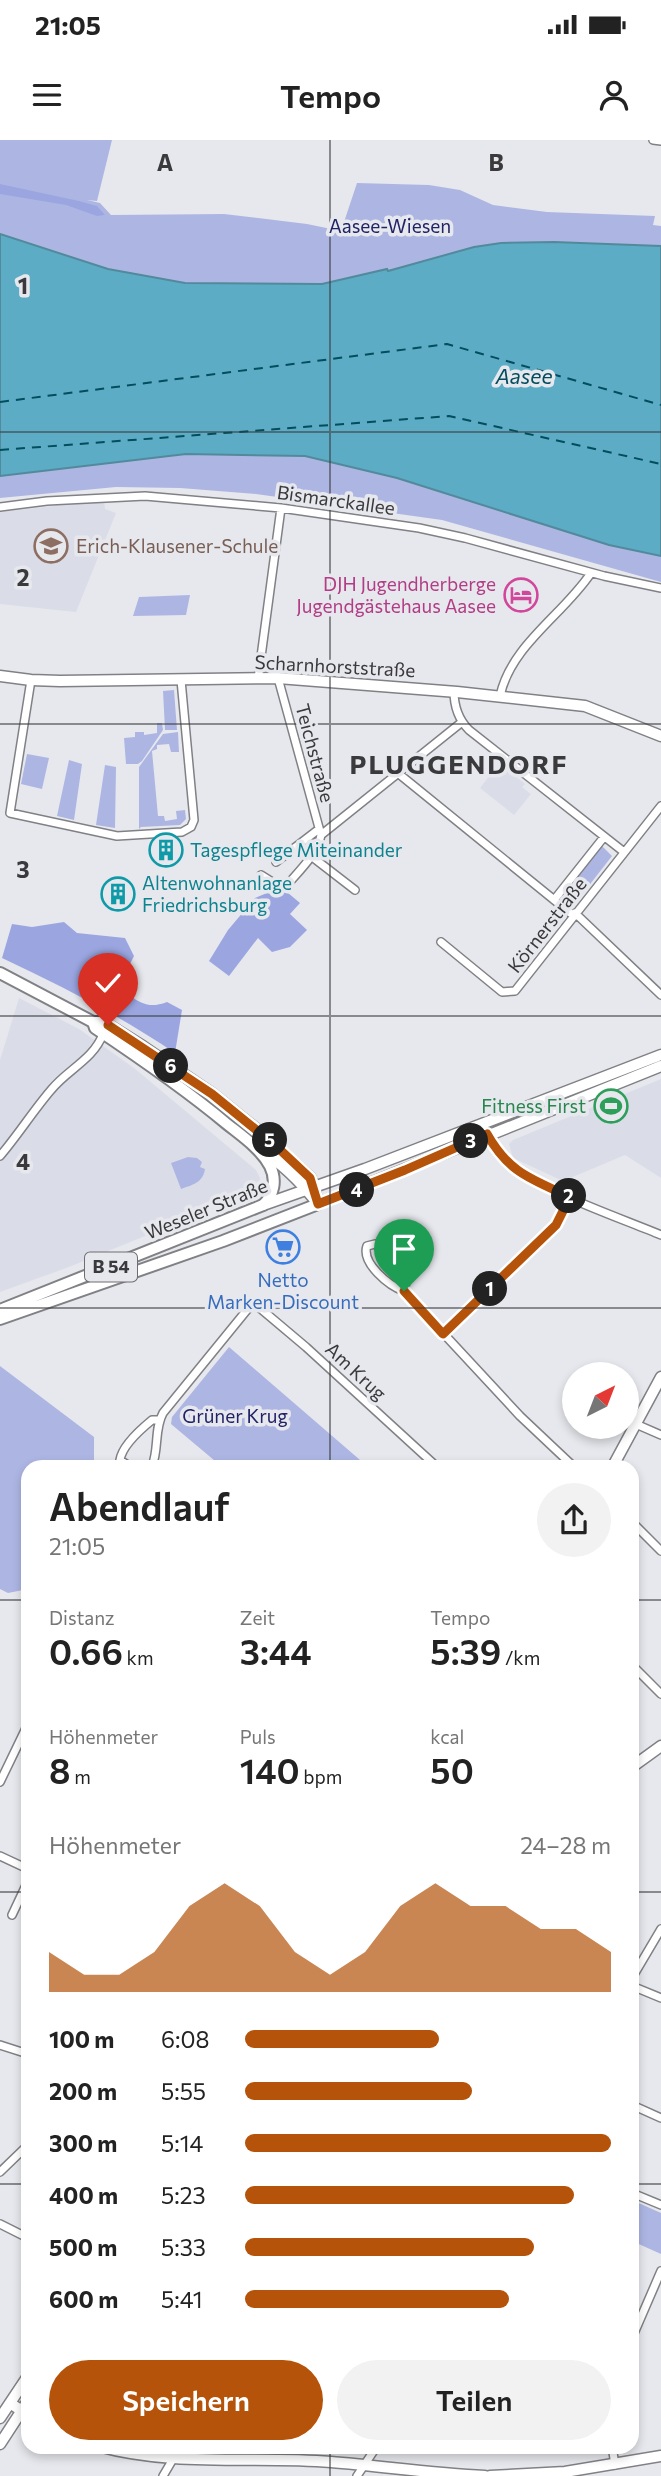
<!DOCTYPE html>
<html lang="de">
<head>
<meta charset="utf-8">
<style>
  body { margin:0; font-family:Commissioner,sans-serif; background:#f2f2f2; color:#222; height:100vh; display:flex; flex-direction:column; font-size:26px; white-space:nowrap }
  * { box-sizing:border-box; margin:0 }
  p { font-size:23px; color:#767676 }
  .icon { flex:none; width:38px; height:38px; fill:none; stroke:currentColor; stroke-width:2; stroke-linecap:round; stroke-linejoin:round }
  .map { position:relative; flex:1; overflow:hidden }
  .panel { position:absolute; left:21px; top:1320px; width:618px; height:994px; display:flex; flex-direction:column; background:#fff; border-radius:21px; box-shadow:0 4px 10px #0003 }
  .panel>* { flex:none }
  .needle { width:46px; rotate:42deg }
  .tools { position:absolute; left:562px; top:1222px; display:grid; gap:14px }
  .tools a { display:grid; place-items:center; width:77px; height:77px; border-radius:50%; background:#fff; box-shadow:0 4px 10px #0003; font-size:35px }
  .pin { position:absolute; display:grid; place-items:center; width:60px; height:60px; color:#fff; margin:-72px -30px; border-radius:50% 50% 50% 0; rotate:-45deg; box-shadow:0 0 7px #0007 }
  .pin .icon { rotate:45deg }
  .km { position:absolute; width:35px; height:35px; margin:-18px; border-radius:50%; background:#222; color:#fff; font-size:19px; line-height:35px; text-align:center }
  .round { display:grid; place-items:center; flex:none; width:74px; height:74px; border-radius:37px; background:#f2f2f2 }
  .head { display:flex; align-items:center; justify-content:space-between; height:119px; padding:0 28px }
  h1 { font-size:38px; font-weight:600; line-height:52px }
  .figures { display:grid; grid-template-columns:repeat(3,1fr); gap:10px; height:119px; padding:7px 28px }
  .figures div { display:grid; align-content:center }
  .figures b { font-size:35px; font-weight:600 }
  .figures small { font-size:19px; font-weight:400 }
  .figures p { font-size:19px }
  .chart { height:196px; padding:14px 28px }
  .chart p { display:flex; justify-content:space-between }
  .chart svg { width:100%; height:126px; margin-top:7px; fill:#b45309; opacity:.7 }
  .cta { display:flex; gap:14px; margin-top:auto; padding:14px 28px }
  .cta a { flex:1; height:80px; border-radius:42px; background:#b45309; color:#fff; font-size:28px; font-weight:600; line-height:80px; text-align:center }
  .cta a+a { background:#f2f2f2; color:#222 }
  ul { padding:0 28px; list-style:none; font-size:23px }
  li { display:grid; grid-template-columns:112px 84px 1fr; align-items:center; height:52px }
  li i { height:18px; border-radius:9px; background:#b45309 }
  .status { display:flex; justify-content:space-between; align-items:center; height:49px; padding:0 35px; background:#fff; direction:ltr }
  .status svg { height:19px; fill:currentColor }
  header { display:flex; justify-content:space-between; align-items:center; height:91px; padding:0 28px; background:#fff; font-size:32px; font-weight:600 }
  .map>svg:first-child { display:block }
</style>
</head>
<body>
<div class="status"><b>21:05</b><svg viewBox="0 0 49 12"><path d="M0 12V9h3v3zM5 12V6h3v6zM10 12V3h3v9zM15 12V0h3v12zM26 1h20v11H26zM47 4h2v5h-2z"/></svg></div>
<header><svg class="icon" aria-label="menu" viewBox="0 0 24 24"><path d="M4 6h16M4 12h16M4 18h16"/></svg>Tempo<svg class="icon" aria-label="person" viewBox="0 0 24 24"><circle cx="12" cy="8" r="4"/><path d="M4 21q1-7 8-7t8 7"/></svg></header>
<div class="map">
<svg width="661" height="2336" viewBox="0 0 661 2336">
  <rect width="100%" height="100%" fill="#e7e8ed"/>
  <path fill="#dadde8" d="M104 360 105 369 116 373 76 472 0 464V372Z
    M499 623 525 644 522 647 531 654 514 675 480 648Z
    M19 858 79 889 134 928 256 1030 260 1038 259 1047 253 1052 69 1127 0 1152V920Z
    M661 939V1038L625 1015 563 1041 513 1018 509 1004 513 1000Z"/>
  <path fill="#adb6e3" d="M0 0H112L97 61 87 60 100 63 111 75 224 74 307 84 341 91 357 43 429 45 460 50 493 65 547 72 655 76 653 85 661 86V106L554 102 501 103 474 107 387 131 386 129 322 144 185 143 108 129 0 94Z
    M186 314 305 316 397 338 609 405 661 416V442L442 380 256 354 180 348 116 347 0 358V336Z
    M190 455 186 475 133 476 139 457Z
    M174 550 177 590H165L163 551Z
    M157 583H162L163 590 142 621 138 624H126L124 598 135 597V592H144V595L157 593Z
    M178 592 179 612H171L169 604 157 605V609L152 611 158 676H164L165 681 177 679 176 671 185 670 186 679 180 685 141 687 139 689V627L163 594Z
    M27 614 49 618 42 649 21 644Z
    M69 620 82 624 74 680 57 676Z
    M105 625 116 627 115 688 96 685Z
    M601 705 612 716 577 761 569 762 562 755Z
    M188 1017 197 1018 202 1022 200 1027 205 1029C203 1043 192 1045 181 1049L171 1023Z
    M229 1207 367 1326H221L171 1284 172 1277Z
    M0 1226 94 1297V1326H28V1449L8 1453 0 1449Z
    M632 2060 661 2073V2114L632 2101Z"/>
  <path fill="#9ba6e1" d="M0 44 79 61 97 66 105 75 97 76 66 65 0 54Z
    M281 747 300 763 290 774 307 790 290 807 272 812 258 798 229 836 209 821 228 790 255 758Z
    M64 782 77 793 125 798 134 816 125 834 130 856C144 865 151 868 167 862L182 870 175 913C120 876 62 846 2 818L12 784 32 787Z"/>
  <path fill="#5cacc5" stroke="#528a9c" stroke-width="2" d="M0 94 108 129 185 143 322 144 387 129 388 131 474 107 501 103 554 102 661 106V416L609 405 397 338 305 316 186 314 0 336Z"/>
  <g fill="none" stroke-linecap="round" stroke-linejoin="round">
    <path stroke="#024d5e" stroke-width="2" stroke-dasharray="9 7" stroke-linecap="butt" d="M0 262 447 204 661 265
      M0 310 449 276 661 324"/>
    <defs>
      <path id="street" d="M653 0 661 1
        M0 367 47 361 145 356 281 368 419 388 465 398 604 436 661 448
        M278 538 321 695
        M258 539 281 368
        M31 540 10 673 117 696 182 692 191 687 194 680 181 540
        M454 551C454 566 459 580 469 590L624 712
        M500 556C511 505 563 475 591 433
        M399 634 574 776
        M311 716 355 750
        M276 722 319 689
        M261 735 277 745 288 744C299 731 318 713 321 695L462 582
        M554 760 604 697
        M575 773 661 855
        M441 802 502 852 515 851 661 666
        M487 994C491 1002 495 1011 501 1017 528 1047 621 1078 661 1095
        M0 1016C18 995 33 971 51 950 68 929 93 920 103 894
        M375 1104 381 1108 407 1138 404 1151C389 1146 361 1123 367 1106Z
        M404 1151 520 1276 573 1326
        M443 1194 557 1085 570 1057
        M638 1285 661 1295
        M129 1326 120 1320C122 1306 141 1289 152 1280H159
        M152 1326C159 1310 154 1289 163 1273L251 1165 255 1164 306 1207 436 1326
        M632 1382 661 1411
        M632 1525 661 1554
        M0 1642 28 1584
        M0 1716 28 1729
        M12 1775 28 1741
        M632 1838 661 1789
        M632 1846 661 1858
        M0 1905 28 1914
        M632 1965 661 1978
        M0 2032 28 2005
        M632 2053 661 2065
        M0 2084 28 2098
        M632 2198 661 2131
        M612 2306 615 2325
        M163 2336 173 2319 174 2306
        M357 2336 377 2306"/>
      <path id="secondary" d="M0 536 31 540 60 541 278 538 457 552 585 566 661 596
        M259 1009C283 1024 301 1042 318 1064L661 926
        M263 1065 365 1029 661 915
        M613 1326 661 1237
        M632 1627 661 1606
        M10 2263 28 2275
        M0 2278 28 2236
        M0 2304 28 2261
        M98 2306C174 2327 253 2316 331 2322 382 2326 433 2334 485 2336
        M490 2336 565 2332 661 2316"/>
      <path id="primary" d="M0 833 93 882 95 888C140 918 185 949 227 984 242 996 260 1008 270 1026 277 1040 274 1055 263 1065L0 1170
        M0 1179 223 1101 318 1064 310 1038 258 991 212 954 143 907 108 885 100 882H93"/>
    </defs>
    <use href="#street" stroke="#808185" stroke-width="10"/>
    <use href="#secondary" stroke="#808185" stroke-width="13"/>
    <use href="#primary" stroke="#808185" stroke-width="14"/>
    <use href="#street" stroke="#fff" stroke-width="7"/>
    <use href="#secondary" stroke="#fff" stroke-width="10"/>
    <use href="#primary" stroke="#fff" stroke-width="10"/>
  </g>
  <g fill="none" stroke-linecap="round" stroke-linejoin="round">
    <defs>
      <path id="route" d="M108 885 212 954 276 1006 310 1038 318 1064 405 1030 487 994C509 1033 531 1039 570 1057L556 1085 443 1194 404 1151"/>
    </defs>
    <use href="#route" stroke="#fff" stroke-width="14"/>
    <use href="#route" stroke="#b45309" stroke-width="9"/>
  </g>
  <path fill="none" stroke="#3a3a3c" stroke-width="2" stroke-opacity="0.55" d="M330 0V1326M0 292H661M0 584H661M0 876H661M0 1168H661M0 1460H28M632 1460H661M0 1752H28M632 1752H661M0 2044H28M632 2044H661M330 2306V2336"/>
  <defs>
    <symbol id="school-ring" viewBox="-11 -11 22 22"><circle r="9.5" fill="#e7e8ed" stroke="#8d6e63" stroke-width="1.5"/><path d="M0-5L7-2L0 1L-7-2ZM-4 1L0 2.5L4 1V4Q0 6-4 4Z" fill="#8d6e63"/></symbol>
    <symbol id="hotel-ring" viewBox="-11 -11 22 22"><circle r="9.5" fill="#e7e8ed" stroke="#d1479c" stroke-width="1.5"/><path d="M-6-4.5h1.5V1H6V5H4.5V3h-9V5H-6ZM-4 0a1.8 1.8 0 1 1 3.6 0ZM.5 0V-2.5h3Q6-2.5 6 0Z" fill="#d1479c"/></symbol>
    <symbol id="building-ring" viewBox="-11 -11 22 22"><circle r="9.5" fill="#e7e8ed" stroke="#0f9aa8" stroke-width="1.5"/><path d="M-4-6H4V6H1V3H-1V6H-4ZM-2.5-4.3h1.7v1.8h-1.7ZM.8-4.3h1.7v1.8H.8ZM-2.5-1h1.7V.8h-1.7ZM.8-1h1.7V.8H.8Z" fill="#0f9aa8"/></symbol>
    <symbol id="stadium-ring" viewBox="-11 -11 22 22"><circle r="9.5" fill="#e7e8ed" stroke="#2e9e5b" stroke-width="1.5"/><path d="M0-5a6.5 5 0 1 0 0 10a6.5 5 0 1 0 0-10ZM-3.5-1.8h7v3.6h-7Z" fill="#2e9e5b"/></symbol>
    <symbol id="supermarket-ring" viewBox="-11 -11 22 22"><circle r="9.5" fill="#e7e8ed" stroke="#3f7fe0" stroke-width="1.5"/><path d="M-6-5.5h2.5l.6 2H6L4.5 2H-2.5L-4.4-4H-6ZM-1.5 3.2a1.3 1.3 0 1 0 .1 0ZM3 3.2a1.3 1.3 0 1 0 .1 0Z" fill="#3f7fe0"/></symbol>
  </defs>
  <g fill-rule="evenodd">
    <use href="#school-ring" x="32" y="387" width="38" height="38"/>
    <use href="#hotel-ring" x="502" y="436" width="38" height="38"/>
    <use href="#building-ring" x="147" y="691" width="38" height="38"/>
    <use href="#building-ring" x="99" y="735" width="38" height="38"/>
    <use href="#stadium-ring" x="592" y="947" width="38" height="38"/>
    <use href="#supermarket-ring" x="264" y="1088" width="38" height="38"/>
  </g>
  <g text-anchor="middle" stroke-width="7" stroke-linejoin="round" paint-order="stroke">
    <rect fill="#e7e8ed" stroke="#6e6e71" stroke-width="2" x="85" y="1112.5" width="52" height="29" rx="5"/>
    <g font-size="18" font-weight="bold" fill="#3a3a3c">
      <text x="111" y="1133">B 54</text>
    </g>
    <g font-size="19" fill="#212367" stroke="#e7e8ed">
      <text x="390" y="93">Aasee-Wiesen</text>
      <text x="235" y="1283">Grüner Krug</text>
    </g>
    <g font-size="19" fill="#3a3a3c" stroke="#e7e8ed">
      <text transform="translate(336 360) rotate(8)" y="7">Bismarckallee</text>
      <text transform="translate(335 526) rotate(3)" y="7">Scharnhorststraße</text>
      <text transform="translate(315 613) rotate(75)" y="7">Teichstraße</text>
      <text transform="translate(547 785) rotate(-52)" y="7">Körnerstraße</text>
      <text transform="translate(206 1069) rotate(-22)" y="7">Weseler Straße</text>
      <text transform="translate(356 1231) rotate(43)" y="7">Am Krug</text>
    </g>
    <g font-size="19" fill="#785e54" stroke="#e7e8ed" text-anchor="start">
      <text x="76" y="413">Erich-Klausener-Schule</text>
    </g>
    <g font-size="19" fill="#b23c85" stroke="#e7e8ed" text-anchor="end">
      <text x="496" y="451">DJH Jugendherberge<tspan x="496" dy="22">Jugendgästehaus Aasee</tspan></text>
    </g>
    <g font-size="19" fill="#0d838f" stroke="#e7e8ed" text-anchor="start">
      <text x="190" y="717">Tagespflege Miteinander</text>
      <text x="142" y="750">Altenwohnanlage<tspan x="142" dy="22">Friedrichsburg</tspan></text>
    </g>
    <g font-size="19" fill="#27864d" stroke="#e7e8ed" text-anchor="end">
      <text x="586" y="973">Fitness First</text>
    </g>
    <g font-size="19" fill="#366cbe" stroke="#e7e8ed">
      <text x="283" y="1147">Netto<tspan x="283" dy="22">Marken-Discount</tspan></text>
    </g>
    <g font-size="21" font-style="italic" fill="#024d5e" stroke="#e7e8ed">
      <text x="524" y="244">Aasee</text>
    </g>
    <g font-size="26" font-weight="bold" letter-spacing="2" fill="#3a3a3c" stroke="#e7e8ed">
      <text x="459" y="634">PLUGGENDORF</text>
    </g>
  </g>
  <g font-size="23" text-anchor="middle" font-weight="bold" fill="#3a3a3c" stroke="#e7e8ed" stroke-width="7" stroke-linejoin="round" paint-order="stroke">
    <text x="165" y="31">A</text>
    <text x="496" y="31">B</text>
    <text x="23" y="154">1</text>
    <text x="23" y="446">2</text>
    <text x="23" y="738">3</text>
    <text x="23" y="1030">4</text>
  </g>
</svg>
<div class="tools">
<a><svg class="needle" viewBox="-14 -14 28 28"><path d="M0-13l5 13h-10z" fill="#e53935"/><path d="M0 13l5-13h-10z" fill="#767676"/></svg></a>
</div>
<div class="pin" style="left:404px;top:1151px;background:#1e9e55"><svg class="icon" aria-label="arrive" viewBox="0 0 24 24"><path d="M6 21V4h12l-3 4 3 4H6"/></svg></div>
<div class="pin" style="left:108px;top:885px;background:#d93025"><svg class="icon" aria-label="check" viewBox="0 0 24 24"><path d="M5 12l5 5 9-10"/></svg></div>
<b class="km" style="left:490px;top:1149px">1</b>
<b class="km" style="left:569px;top:1056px">2</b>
<b class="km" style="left:471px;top:1001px">3</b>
<b class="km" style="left:357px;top:1050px">4</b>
<b class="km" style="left:270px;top:1000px">5</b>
<b class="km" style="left:171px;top:926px">6</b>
<section class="panel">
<div class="head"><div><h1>Abendlauf</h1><p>21:05</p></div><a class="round"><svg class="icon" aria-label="share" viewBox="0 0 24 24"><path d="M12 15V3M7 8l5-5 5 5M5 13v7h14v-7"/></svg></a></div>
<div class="figures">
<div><p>Distanz</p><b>0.66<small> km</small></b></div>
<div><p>Zeit</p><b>3:44</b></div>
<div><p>Tempo</p><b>5:39<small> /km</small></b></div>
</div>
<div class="figures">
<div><p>Höhenmeter</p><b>8<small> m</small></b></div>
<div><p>Puls</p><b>140<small> bpm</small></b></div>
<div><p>kcal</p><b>50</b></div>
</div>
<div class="chart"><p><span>Höhenmeter</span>24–28 m</p>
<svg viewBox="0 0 160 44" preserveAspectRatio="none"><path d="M0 44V30L10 38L20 38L30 30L40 14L50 6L60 14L70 30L80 38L90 30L100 14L110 6L120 14L130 14L140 22L150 22L160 30V44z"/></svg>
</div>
<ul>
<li><b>100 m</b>6:08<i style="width:53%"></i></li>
<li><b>200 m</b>5:55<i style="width:62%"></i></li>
<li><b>300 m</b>5:14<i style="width:100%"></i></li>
<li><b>400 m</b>5:23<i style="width:90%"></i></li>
<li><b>500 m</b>5:33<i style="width:79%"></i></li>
<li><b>600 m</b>5:41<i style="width:72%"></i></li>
</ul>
<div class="cta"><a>Speichern</a><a>Teilen</a></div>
</section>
</div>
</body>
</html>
